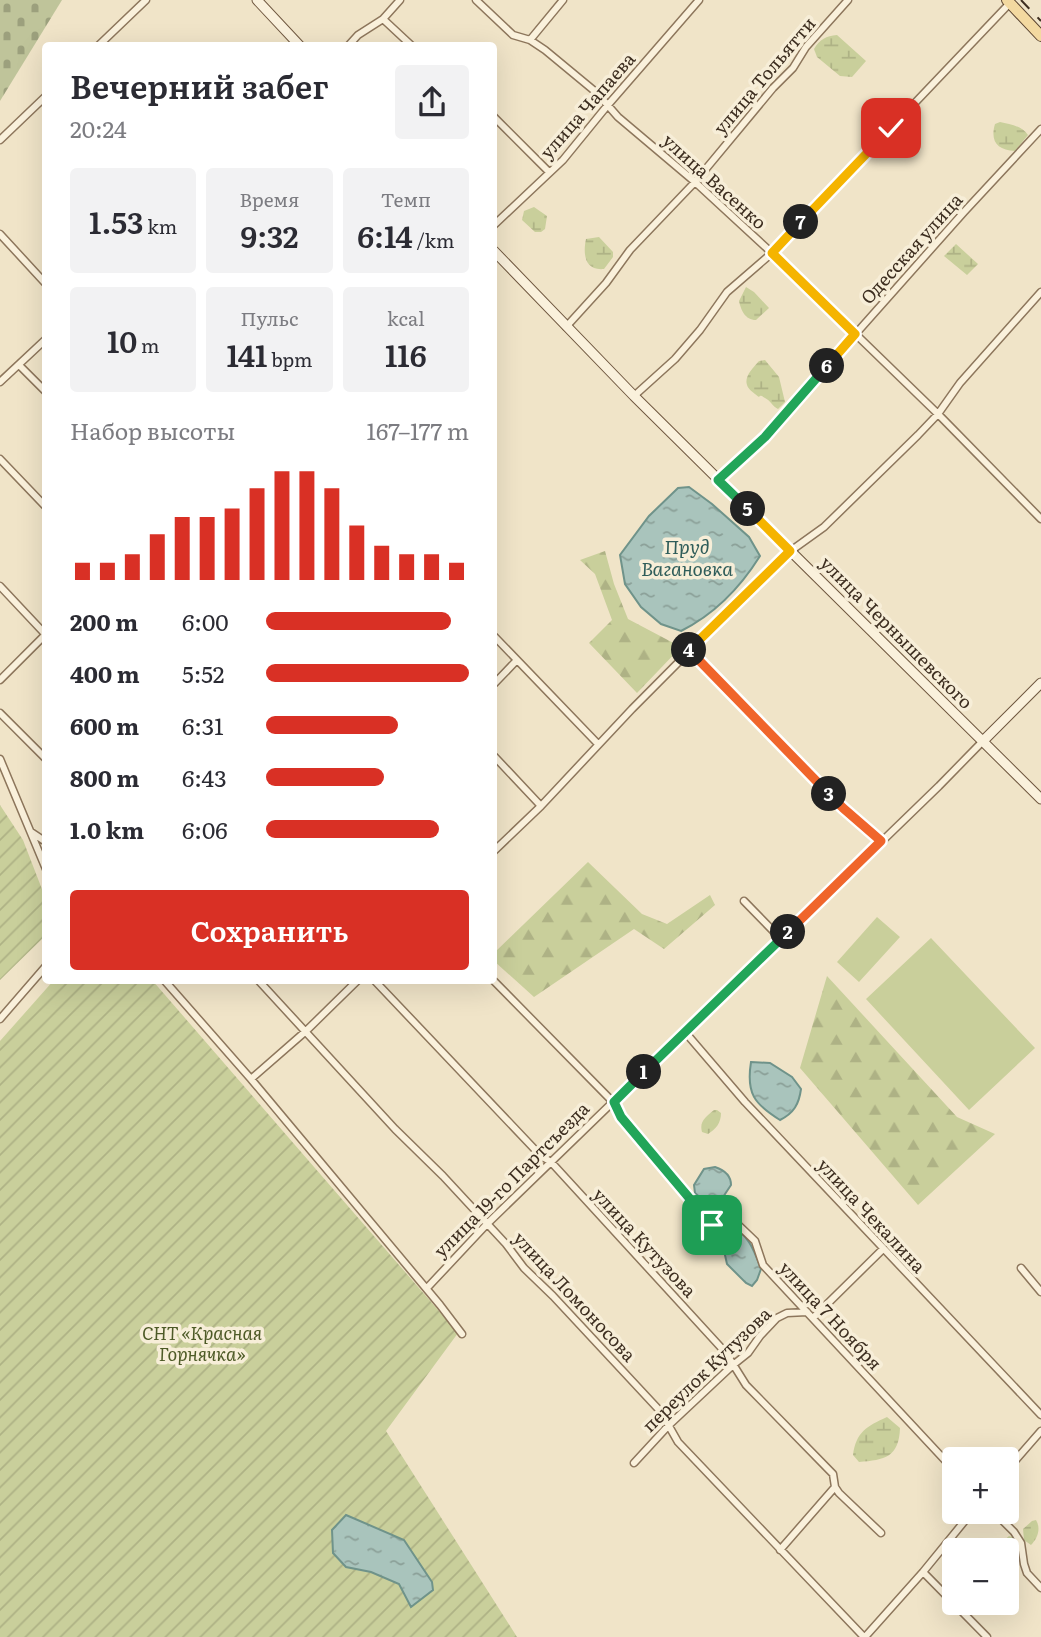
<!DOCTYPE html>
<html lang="ru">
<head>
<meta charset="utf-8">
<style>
  body { margin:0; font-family:Literata,serif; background:#f2f2f3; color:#2b2b33; height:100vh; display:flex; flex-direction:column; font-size:26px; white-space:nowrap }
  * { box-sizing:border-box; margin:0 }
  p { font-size:23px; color:#7c7c81 }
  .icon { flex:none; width:38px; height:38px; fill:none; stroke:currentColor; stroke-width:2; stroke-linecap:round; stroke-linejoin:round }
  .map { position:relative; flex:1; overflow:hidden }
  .side { position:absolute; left:42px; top:42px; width:455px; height:942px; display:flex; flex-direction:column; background:#fff; border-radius:7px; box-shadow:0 7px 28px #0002 }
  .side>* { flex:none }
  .controls { position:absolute; left:942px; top:1447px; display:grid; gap:14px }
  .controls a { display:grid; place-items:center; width:77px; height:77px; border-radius:7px; background:#fff; box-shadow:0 7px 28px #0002; font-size:35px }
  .pin { position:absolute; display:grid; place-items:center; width:60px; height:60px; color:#fff; margin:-30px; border-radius:14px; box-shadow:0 4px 10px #0006 }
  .km { position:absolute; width:35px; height:35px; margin:-18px; border-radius:50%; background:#222; color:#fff; font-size:19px; line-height:35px; text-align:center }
  .round { display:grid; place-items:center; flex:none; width:74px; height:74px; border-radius:7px; background:#f2f2f3 }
  .summary { display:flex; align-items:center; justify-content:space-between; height:119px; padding:0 28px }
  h1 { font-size:32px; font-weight:600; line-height:52px }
  .metrics { display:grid; grid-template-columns:repeat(3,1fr); gap:10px; height:119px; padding:7px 28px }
  .metrics div { display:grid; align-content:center; border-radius:7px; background:#f2f2f3; text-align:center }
  .metrics b { font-size:30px; font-weight:600 }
  .metrics small { font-size:19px; font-weight:400 }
  .metrics p { font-size:19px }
  .chart { height:196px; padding:14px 28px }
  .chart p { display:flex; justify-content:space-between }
  .chart svg { width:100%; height:126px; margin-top:7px; stroke:#d93025; stroke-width:6 }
  .cta { display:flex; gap:14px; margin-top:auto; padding:14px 28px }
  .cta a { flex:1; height:80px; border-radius:7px; background:#d93025; color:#fff; font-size:28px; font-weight:600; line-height:80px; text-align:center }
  ul { padding:0 28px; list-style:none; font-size:23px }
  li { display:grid; grid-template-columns:112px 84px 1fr; align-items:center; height:52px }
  li i { height:18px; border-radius:9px; background:#d93025 }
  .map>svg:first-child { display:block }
</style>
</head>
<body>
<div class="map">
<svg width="1041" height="1637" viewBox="0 0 1041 1637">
  <defs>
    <pattern id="forest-firs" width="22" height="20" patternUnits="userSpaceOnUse" patternTransform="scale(1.75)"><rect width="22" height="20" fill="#c9cf9b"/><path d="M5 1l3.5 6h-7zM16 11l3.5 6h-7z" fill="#aeb285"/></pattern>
    <pattern id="wetland-marsh" width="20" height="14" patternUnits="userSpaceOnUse" patternTransform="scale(1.75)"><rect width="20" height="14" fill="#c9cf9b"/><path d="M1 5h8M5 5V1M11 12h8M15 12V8" fill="none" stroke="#aeb285"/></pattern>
    <pattern id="cemetery-stones" width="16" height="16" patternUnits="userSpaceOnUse" patternTransform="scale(1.75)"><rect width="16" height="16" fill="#bfc49a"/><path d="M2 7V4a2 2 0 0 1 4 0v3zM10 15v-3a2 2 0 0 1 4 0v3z" fill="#9ca07d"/></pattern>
    <pattern id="garden-furrows" width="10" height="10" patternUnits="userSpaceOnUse" patternTransform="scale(1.75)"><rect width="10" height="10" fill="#c9cf9b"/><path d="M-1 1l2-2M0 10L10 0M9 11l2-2" fill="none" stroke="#aeb285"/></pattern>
    <pattern id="water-ripples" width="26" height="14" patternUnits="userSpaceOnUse" patternTransform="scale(1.75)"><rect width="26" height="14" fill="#a9c4bc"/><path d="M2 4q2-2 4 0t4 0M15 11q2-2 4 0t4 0" fill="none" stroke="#8ba098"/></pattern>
  </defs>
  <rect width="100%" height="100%" fill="#f0e4c8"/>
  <path fill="url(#forest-firs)" d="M605 551 614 584 628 619 681 647 637 693 589 643 612 620 595 574 580 560Z
    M588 862 642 914 667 924 710 895 715 905 664 949 634 929 534 997 494 961V953Z
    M827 976 957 1117 995 1134 918 1205 800 1068Z"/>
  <path fill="url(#wetland-marsh)" d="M837 35 866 61 852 77 840 76 817 57 814 49C820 39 826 36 837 35Z
    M1000 122C1010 124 1022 126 1028 135L1015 151C997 150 990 141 995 124Z
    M534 207 547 216 545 229 541 232H535L522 220 524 211Z
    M599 237 613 252V257L604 269C584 271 583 253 586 239Z
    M956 244 978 264 967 275 944 256Z
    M746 287 754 292 769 308 756 320C745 320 741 310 739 301Z
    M765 360 779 377 785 402 778 409C772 406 771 401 765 398 756 392 763 401 755 394 738 383 750 371 759 361Z
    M714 1110H717L721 1113C721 1123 716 1129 708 1134L702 1132C699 1121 706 1117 714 1110Z
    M887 1417 900 1428C899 1457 885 1460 859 1462L853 1455C856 1432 867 1426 887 1417Z
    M1036 1520C1041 1528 1038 1538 1031 1545L1024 1540 1023 1529 1032 1521Z
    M1009 1536C1020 1539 1021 1548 1021 1558L1012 1561 1006 1557V1550H1001L1000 1544Z"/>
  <path fill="url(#cemetery-stones)" d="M0 0H62L0 101Z"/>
  <path fill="url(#garden-furrows)" d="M0 805 23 840 45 897V936L0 980Z
    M54 980H152L458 1333 386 1431 517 1637H0V1041Z"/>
  <path fill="#c9cf9b" d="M877 917 900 937 859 982 837 962Z
    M931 938 1035 1048 969 1110 866 999Z"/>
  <path fill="url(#water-ripples)" stroke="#6f938a" stroke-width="2" d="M689 487 712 504 749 537 760 556C740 588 715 614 681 631L661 624 641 607 625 584 620 555 649 516 678 488Z
    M751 1062 770 1063 792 1077 801 1089C799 1104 794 1113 780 1120 754 1104 746 1093 751 1062Z
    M715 1167C724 1170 731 1176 731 1185L721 1200 715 1204 703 1200 695 1193 694 1185 704 1169Z
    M726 1226C747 1229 755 1252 761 1269L757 1280 752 1286 746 1283 727 1264 720 1233Z
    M346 1515 404 1540 432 1582 433 1590 411 1607 399 1584 371 1572 346 1567 333 1553 332 1530Z"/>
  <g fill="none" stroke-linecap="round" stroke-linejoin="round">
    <defs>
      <path id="street" d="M476 0 513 35 530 40 545 50 597 93 618 117 695 182 772 253 938 414 1041 519
        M383 19 412 46
        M530 40 563 0
        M98 46 146 0
        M348 46 358 35 383 19 400 0
        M494 117 549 172
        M0 140 46 96
        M494 225 563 160 607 106 699 0
        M0 234 46 284
        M566 327 606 283 630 250 695 182 773 88 793 68 806 47 848 0
        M19 365 46 392
        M0 382 46 339
        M634 396 675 359 700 330 727 292 772 253 1010 3
        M0 459 46 507
        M718 479 764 437 964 212 1041 129
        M0 586 46 635
        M494 636 598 744
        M689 650 843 808 881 841
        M0 680 46 634
        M494 684 517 660
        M0 713 46 759
        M494 756 541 806
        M0 759 46 869
        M31 832 46 842
        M494 851 541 806 632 709 785 555 824 527 918 435 938 414 960 383 1041 292
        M744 901 781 939
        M164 980 251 1079 440 1305 462 1334
        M258 980 395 1129 443 1176 506 1244 524 1268 553 1296 661 1412 678 1442 864 1637
        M374 980 541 1156 551 1162 726 1353 746 1385 833 1474 835 1487 839 1493 881 1533
        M493 980 613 1102 621 1117 712 1225 731 1218 755 1241 763 1265 954 1470
        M0 1019 46 966
        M685 1032 745 1102 1041 1415
        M251 1079 306 1031 358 980
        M1021 1268 1041 1292
        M427 1288 487 1224 939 786 983 741
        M813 1318 883 1249
        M634 1463 669 1425 733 1365 748 1353 760 1336 777 1318 787 1313 807 1312
        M1006 1471 1041 1431
        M994 1512 1014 1532 1021 1543 1024 1564 1027 1573 1041 1588
        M780 1550 835 1487
        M923 1572 987 1637
        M865 1637 923 1572 972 1512"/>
      <path id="secondary" d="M257 0 300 46
        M494 251 634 396 1041 799
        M983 741 1041 683"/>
      <path id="primary" d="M1007 0 1041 36"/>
    </defs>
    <use href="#street" stroke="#8d765c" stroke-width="9"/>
    <use href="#secondary" stroke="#6f573f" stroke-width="11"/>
    <use href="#primary" stroke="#5b4430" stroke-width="12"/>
    <use href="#street" stroke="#faf1dc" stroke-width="6"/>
    <use href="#secondary" stroke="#faf1dc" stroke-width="9"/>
    <use href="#primary" stroke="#f3d9a0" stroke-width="10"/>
    <path stroke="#3d2e20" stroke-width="2" stroke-dasharray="12 12" stroke-linecap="butt" d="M1021 0 1041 21"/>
  </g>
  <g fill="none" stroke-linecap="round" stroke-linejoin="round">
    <defs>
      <path id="split-1" d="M644 1072 614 1102 621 1117 712 1225"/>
      <path id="split-2" d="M644 1072 788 932"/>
      <path id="split-3" d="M788 932 881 841 843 808 829 794"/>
      <path id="split-4" d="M689 650 829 794"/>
      <path id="split-5" d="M689 650 790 551 748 509"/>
      <path id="split-6" d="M748 509 718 480 765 437 827 366"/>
      <path id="split-7" d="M801 222 772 253 855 334 827 366"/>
      <path id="split-8" d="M801 222 891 128"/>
    </defs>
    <use href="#split-1" stroke="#fff" stroke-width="14"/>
    <use href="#split-2" stroke="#fff" stroke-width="14"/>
    <use href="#split-3" stroke="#fff" stroke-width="14"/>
    <use href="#split-4" stroke="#fff" stroke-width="14"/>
    <use href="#split-5" stroke="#fff" stroke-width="14"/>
    <use href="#split-6" stroke="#fff" stroke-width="14"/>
    <use href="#split-7" stroke="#fff" stroke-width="14"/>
    <use href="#split-8" stroke="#fff" stroke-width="14"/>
    <use href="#split-1" stroke="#22a559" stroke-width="9"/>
    <use href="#split-2" stroke="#22a559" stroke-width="9"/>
    <use href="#split-3" stroke="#f0652b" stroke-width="9"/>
    <use href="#split-4" stroke="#f0652b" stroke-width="9"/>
    <use href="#split-5" stroke="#f5b400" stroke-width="9"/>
    <use href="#split-6" stroke="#22a559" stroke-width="9"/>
    <use href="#split-7" stroke="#f5b400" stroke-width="9"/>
    <use href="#split-8" stroke="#f5b400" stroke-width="9"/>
  </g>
  <g text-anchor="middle" stroke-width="7" stroke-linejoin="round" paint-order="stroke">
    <g font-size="18" fill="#3d2e20" stroke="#f7eed8">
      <text transform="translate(765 76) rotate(-50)" y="6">улица Тольятти</text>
      <text transform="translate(588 106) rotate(-49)" y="6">улица Чапаева</text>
      <text transform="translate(714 182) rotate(42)" y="6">улица Васенко</text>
      <text transform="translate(912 249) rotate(-48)" y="6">Одесская улица</text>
      <text transform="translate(896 633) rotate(45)" y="6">улица Чернышевского</text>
      <text transform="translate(512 1180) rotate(-45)" y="6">улица 19-го Партсъезда</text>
      <text transform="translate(871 1216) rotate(47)" y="6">улица Чекалина</text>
      <text transform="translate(644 1243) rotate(47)" y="6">улица Кутузова</text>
      <text transform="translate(574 1297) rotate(47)" y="6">улица Ломоносова</text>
      <text transform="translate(830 1316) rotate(47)" y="6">улица 7 Ноября</text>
      <text transform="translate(707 1370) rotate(-44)" y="6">переулок Кутузова</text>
    </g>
    <g font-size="18" font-style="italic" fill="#4d5a26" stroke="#f7eed8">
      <text x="202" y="1340">СНТ «Красная<tspan x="202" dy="21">Горнячка»</tspan></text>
    </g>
    <g font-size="19" font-style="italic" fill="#2f5d5a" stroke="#f7eed8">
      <text x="687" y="554">Пруд<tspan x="687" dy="22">Вагановка</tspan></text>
    </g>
  </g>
</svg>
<div class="controls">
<a>+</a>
<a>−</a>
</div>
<div class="pin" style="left:712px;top:1225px;background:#1e9e55"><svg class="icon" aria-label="arrive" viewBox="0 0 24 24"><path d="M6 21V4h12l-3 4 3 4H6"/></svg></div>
<div class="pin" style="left:891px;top:128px;background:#d93025"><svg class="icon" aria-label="check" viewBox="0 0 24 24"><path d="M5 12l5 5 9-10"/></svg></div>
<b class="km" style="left:644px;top:1072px">1</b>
<b class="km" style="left:788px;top:932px">2</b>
<b class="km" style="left:829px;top:794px">3</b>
<b class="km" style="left:689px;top:650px">4</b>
<b class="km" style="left:748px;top:509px">5</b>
<b class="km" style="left:827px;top:366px">6</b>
<b class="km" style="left:801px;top:222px">7</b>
<section class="side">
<div class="summary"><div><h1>Вечерний забег</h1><p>20:24</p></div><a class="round"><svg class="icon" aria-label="share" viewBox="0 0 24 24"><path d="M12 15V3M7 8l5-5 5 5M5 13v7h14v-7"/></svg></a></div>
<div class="metrics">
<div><b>1.53<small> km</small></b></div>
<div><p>Время</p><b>9:32</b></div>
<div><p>Темп</p><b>6:14<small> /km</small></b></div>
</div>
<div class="metrics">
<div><b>10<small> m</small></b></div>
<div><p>Пульс</p><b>141<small> bpm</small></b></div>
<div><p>kcal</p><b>116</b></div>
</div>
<div class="chart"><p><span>Набор высоты</span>167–177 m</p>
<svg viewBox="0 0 160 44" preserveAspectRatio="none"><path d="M5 44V38M15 44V38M25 44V35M35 44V28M45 44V22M55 44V22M65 44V19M75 44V12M85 44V6M95 44V6M105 44V12M115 44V25M125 44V32M135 44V35M145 44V35M155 44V38"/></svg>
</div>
<ul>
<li><b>200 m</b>6:00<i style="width:91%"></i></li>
<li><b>400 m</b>5:52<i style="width:100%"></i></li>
<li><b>600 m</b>6:31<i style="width:65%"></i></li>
<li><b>800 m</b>6:43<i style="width:58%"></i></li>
<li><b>1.0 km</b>6:06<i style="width:85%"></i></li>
</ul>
<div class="cta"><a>Сохранить</a></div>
</section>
</div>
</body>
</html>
